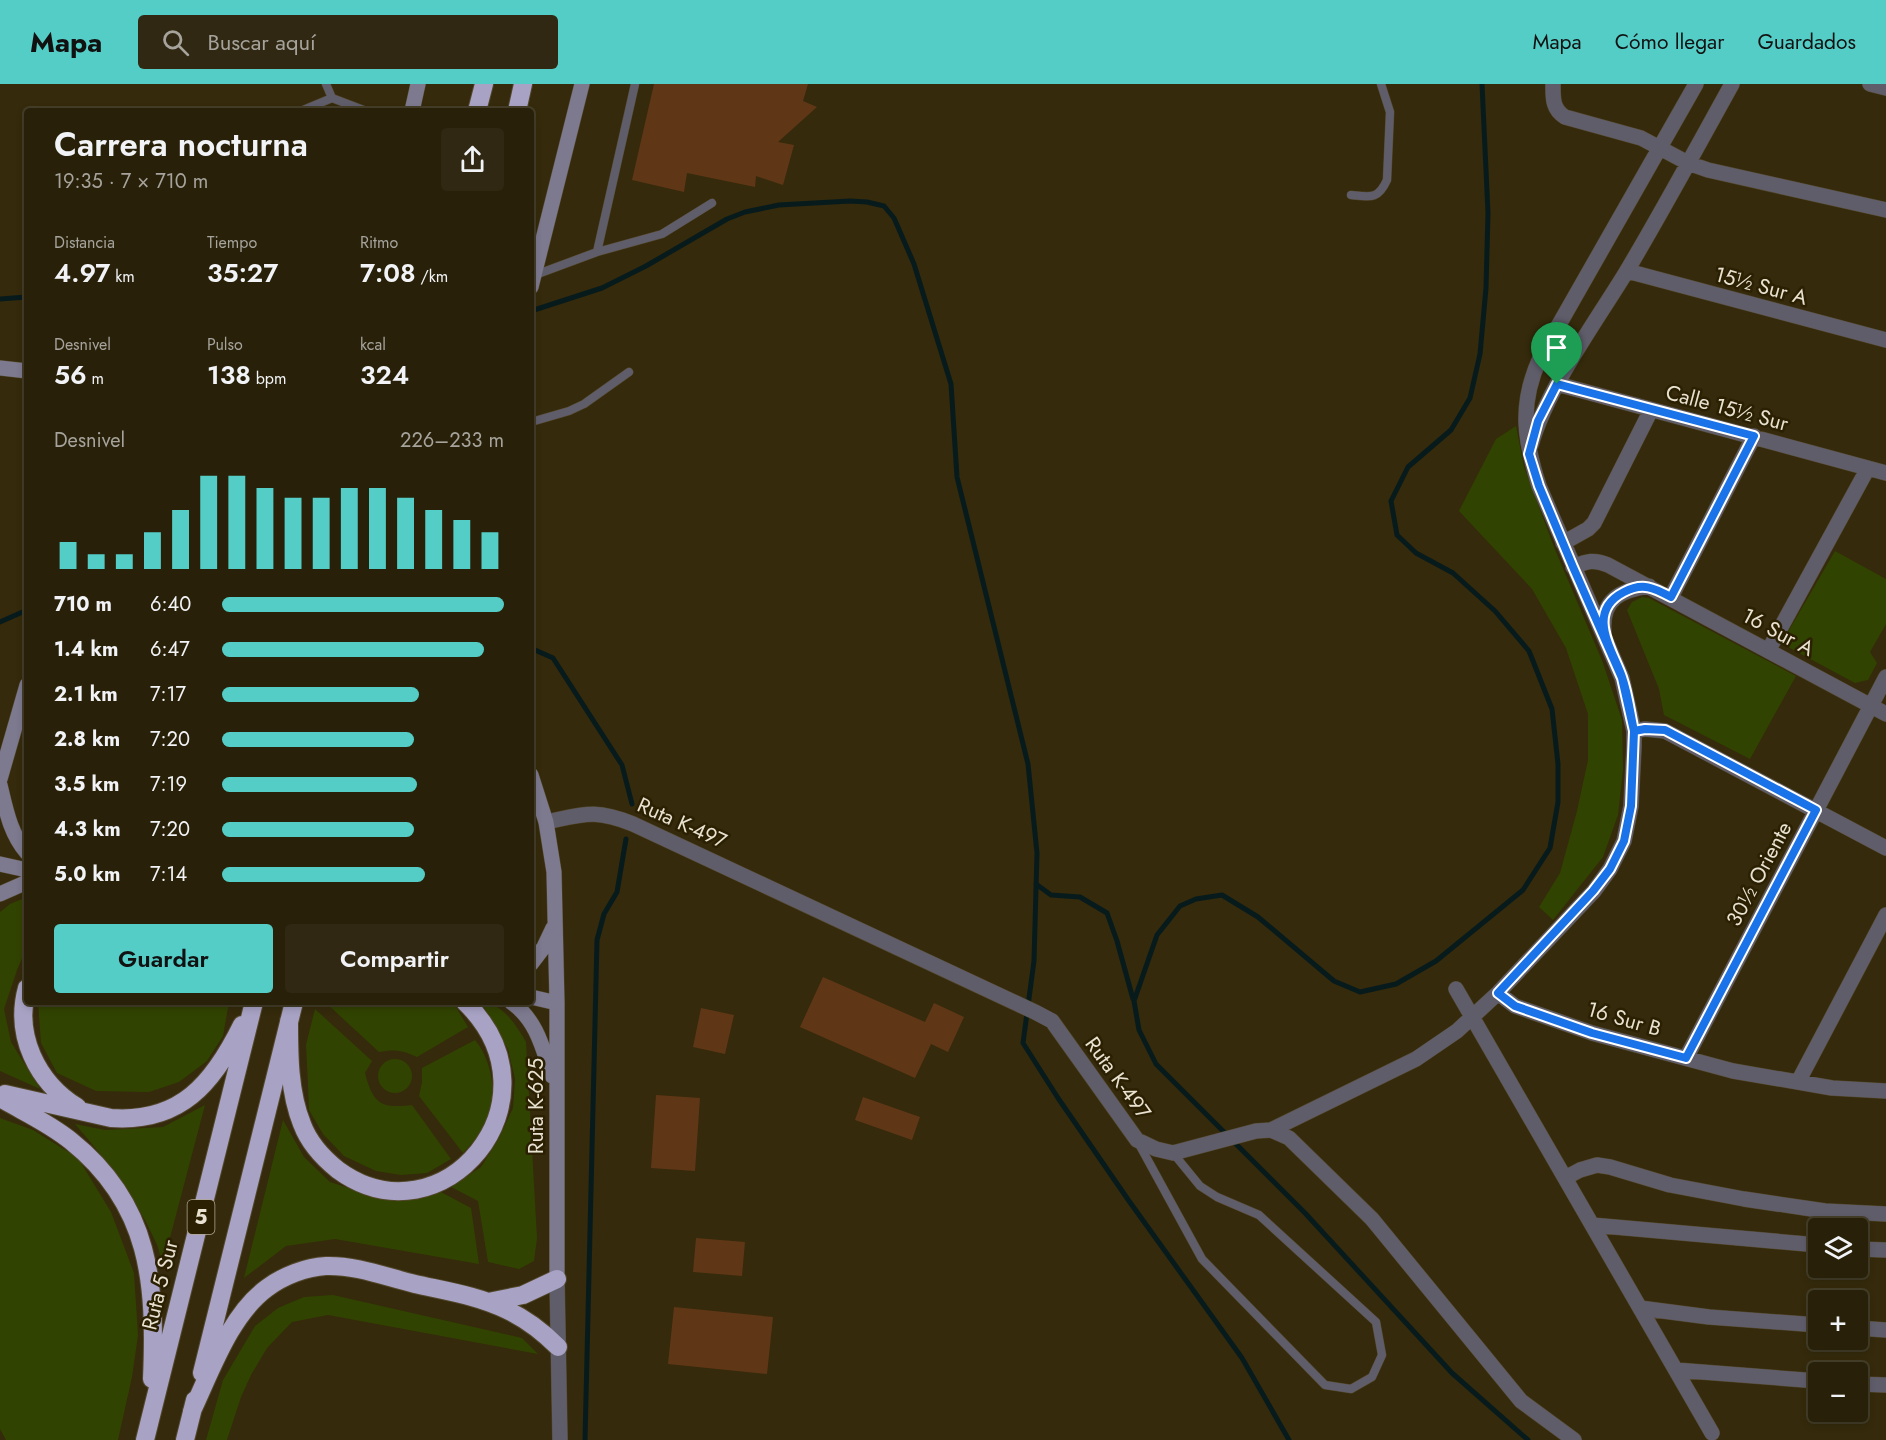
<!DOCTYPE html>
<html lang="es">
<head>
<meta charset="utf-8">
<style>
  body { margin:0; font-family:Jost,sans-serif; background:#302812; color:#f1f3f6; height:100vh; display:flex; flex-direction:column; font-size:22px; white-space:nowrap }
  * { box-sizing:border-box; margin:0 }
  p { font-size:20px; color:#a5a39c }
  .icon { flex:none; width:33px; height:33px; fill:none; stroke:currentColor; stroke-width:2; stroke-linecap:round; stroke-linejoin:round }
  .map { position:relative; flex:1; overflow:hidden }
  .drawer { position:absolute; left:24px; top:24px; width:510px; height:897px; display:flex; flex-direction:column; background:#282008; border-radius:6px; box-shadow:0 3px 9px #0003,0 0 0 2px #443e29 }
  .drawer>* { flex:none }
  .tools { position:absolute; left:1808px; top:1134px; display:grid; gap:12px }
  .tools a { display:grid; place-items:center; width:60px; height:60px; border-radius:6px; background:#282008; box-shadow:0 3px 9px #0003,0 0 0 2px #443e29; font-size:30px }
  .pin { position:absolute; display:grid; place-items:center; width:51px; height:51px; color:#fff; margin:-62px -26px; border-radius:50% 50% 50% 0; rotate:-45deg; box-shadow:0 0 6px #0007 }
  .pin .icon { rotate:45deg }
  .round { display:grid; place-items:center; flex:none; width:63px; height:63px; border-radius:6px; background:#302812 }
  .head { display:flex; align-items:center; justify-content:space-between; height:102px; padding:0 30px }
  h1 { font-size:33px; font-weight:600; line-height:45px }
  .metrics { display:grid; grid-template-columns:repeat(3,1fr); gap:9px; height:102px; padding:6px 30px }
  .metrics div { display:grid; align-content:center }
  .metrics b { font-size:26px; font-weight:600 }
  .metrics small { font-size:16px; font-weight:400 }
  .metrics p { font-size:16px }
  .chart { height:168px; padding:12px 30px }
  .chart p { display:flex; justify-content:space-between }
  .chart svg { width:100%; height:108px; margin-top:6px; stroke:#54cdc6; stroke-width:6 }
  .primary-button { display:flex; gap:12px; margin-top:auto; padding:12px 30px }
  .primary-button a { flex:1; height:69px; border-radius:6px; background:#54cdc6; color:#111; font-size:24px; font-weight:600; line-height:69px; text-align:center }
  .primary-button a+a { background:#302812; color:#f1f3f6 }
  ul { padding:0 30px; list-style:none; font-size:20px }
  li { display:grid; grid-template-columns:96px 72px 1fr; align-items:center; height:45px }
  li i { height:15px; border-radius:8px; background:#54cdc6 }
  header { display:flex; align-items:center; gap:36px; box-sizing:border-box; height:84px; padding:0 30px; background:#54cdc6; color:#111 }
  header strong { font-size:28px }
  nav { display:flex; gap:33px; margin-inline-start:auto; font-size:21px }
  .search { width:420px; height:54px; background:#302812; display:flex; align-items:center; gap:15px; box-sizing:border-box; padding:0 21px; border-radius:6px; color:#a5a39c; font-size:22px }
  .map>svg:first-child { display:block }
</style>
</head>
<body>
<header>
<strong>Mapa</strong>
<div class="search"><svg class="icon" aria-label="search" viewBox="0 0 24 24"><circle cx="10" cy="10" r="6"/><path d="M15 15l6 6"/></svg>Buscar aquí</div>
<nav><a>Mapa</a><a>Cómo llegar</a><a>Guardados</a></nav>
</header>
<div class="map">
<svg width="1886" height="1356" viewBox="0 0 1886 1356">
  <rect width="100%" height="100%" fill="#352a0b"/>
  <path fill="#314300" d="M1516 342 1524 383 1554 463 1603 579 1622 636 1623 686 1618 731 1603 773 1553 836 1539 823 1560 789 1577 727 1588 676V630L1566 564 1532 505 1459 427 1496 355Z
    M1835 467 1886 495V540L1870 568 1877 579 1868 596 1855 599 1788 563 1785 553Z
    M1642 513 1649 514 1796 592 1750 675 1664 631 1659 605 1627 526 1632 518Z
    M531 755 533 763 535 817 531 852Z
    M27 813V863L17 886 4 925 11 958 40 1005 0 987V828L10 820Z
    M38 918H229L223 952 207 977 179 998 149 1008 96 1007 57 989 41 959Z
    M325 918H449L456 923 468 943 417 973C403 966 394 965 379 968Z
    M481 918C504 920 516 941 526 958L537 1154 534 1177 519 1185 488 1178 478 1117 451 1103 481 1083 498 1056 513 1024 515 995 508 965Z
    M315 925 372 977 365 989C373 1019 380 1025 412 1021L451 1075 427 1089 401 1091 376 1087 344 1072 323 1050 309 1026 308 1000 306 961Z
    M475 956C495 980 499 1021 481 1048 476 1055 469 1062 463 1069L419 1012 422 998V984Z
    M378 992a17 17 0 1 1 34 0a17 17 0 1 1-34 0Z
    M205 1021 162 1184C160 1176 160 1167 157 1161 138 1116 107 1077 75 1040L105 1046 163 1043Z
    M0 1034 33 1046 78 1074 111 1128 134 1189 138 1251 132 1293 118 1356H6L0 1345Z
    M283 1036 304 1073 330 1098 367 1110 409 1113 439 1107 471 1124 479 1180 335 1155 286 1162 244 1194Z
    M333 1211 522 1254 538 1270 328 1231 292 1238 267 1264 251 1291 241 1313 227 1356H206L223 1296 255 1242 278 1224 304 1213Z"/>
  <g fill="none" stroke-linecap="round" stroke-linejoin="round">
    <path stroke="#081b1c" stroke-width="5" d="M1482 0 1488 129 1486 204 1480 270 1470 314 1451 346 1408 383 1391 417 1397 451 1416 469 1453 489 1495 527 1529 567 1552 625 1558 680V718L1550 764 1523 806 1436 877 1396 900 1360 908 1334 897 1258 833 1222 811 1196 815 1180 822 1157 851 1134 917 1139 946 1156 980 1305 1129 1452 1289 1528 1356
      M0 215 27 213
      M531 227 602 204 646 182 727 135 745 128 779 121 850 117 867 118 884 122 894 134 914 180 951 300 957 393 1028 680 1037 769 1034 877 1023 959 1058 1014 1129 1117 1242 1274 1289 1356
      M0 538 27 526
      M531 566H535L553 574 622 681 632 720
      M1036 800 1051 811 1080 813 1107 829 1117 857 1133 915
      M585 1356 597 856 604 830 617 808 626 755"/>
  </g>
  <path fill="#5f3716" d="M654 0H808L803 17 817 23 778 58 794 61 783 101 756 92 755 103 687 89 684 108 632 96Z
    M823 893 925 938 934 919 964 933 948 968 931 960 915 994 800 943Z
    M701 924 734 931 725 970 693 963Z
    M656 1011 700 1014 695 1087 651 1084Z
    M863 1013 920 1033 912 1056 855 1036Z
    M696 1154 745 1158 742 1192 693 1188Z
    M674 1223 773 1233 767 1290 668 1280Z"/>
  <g fill="none" stroke-linecap="round" stroke-linejoin="round">
    <defs>
      <path id="service" d="M326 0 332 14 366 27
        M301 27 332 14
        M1351 111C1370 113 1378 116 1387 96L1390 28 1381 0
        M597 168 662 150 712 119
        M535 191 597 168 635 0
        M531 338 569 327 584 320 629 288
        M1139 1060 1202 1175 1325 1301 1351 1305 1372 1293 1382 1271 1376 1238 1259 1131 1217 1113 1200 1102 1173 1069"/>
      <path id="minor" d="M1553 0C1553 13 1552 25 1565 33L1641 54 1688 79 1708 86 1886 126
        M1870 0 1886 4
        M1627 187 1886 256
        M1557 300 1886 389
        M1531 361C1548 303 1593 242 1625 190 1662 128 1697 63 1732 0
        M1563 459 1588 445 1594 439 1651 326
        M1573 483C1587 477 1594 475 1608 481L1886 630
        M1671 513 1754 352
        M1604 548C1601 515 1621 506 1649 502
        M1768 567 1868 384
        M1634 647 1645 645 1665 647 1886 764
        M546 738C585 730 595 725 633 740L1035 928 1052 937 1137 1056 1156 1065 1173 1069 1256 1047 1271 1046 1289 1054 1372 1135 1521 1317 1574 1356
        M1456 905 1712 1349
        M1498 909 1515 922 1592 949 1733 987 1832 1004 1886 1007
        M1686 974 1886 593
        M1798 998 1886 831
        M1271 1046 1416 975 1457 947 1498 909 1594 807 1610 785 1624 757 1631 722 1634 663V647L1622 594 1539 402C1524 355 1519 320 1540 274L1696 0
        M1565 1094 1580 1086 1597 1081 1610 1083 1670 1101 1744 1115 1825 1127 1886 1130
        M1592 1141 1818 1161
        M1857 1165 1886 1166
        M1640 1224 1709 1233 1818 1241
        M1857 1244 1886 1246
        M1676 1286 1818 1297
        M1857 1300 1886 1301"/>
      <path id="tertiary" d="M557 1195 560 1356"/>
      <path id="secondary" d="M412 27 418 0
        M531 203 582 0
        M0 284 27 287
        M531 691 546 738 554 788 557 919V1195
        M0 695 27 601
        M0 701C6 726 10 749 27 769
        M0 780 27 786
        M0 810 27 798
        M531 880 544 863 553 844
        M531 913 557 919
        M511 918C537 936 543 965 552 992"/>
      <path id="motorway" d="M477 27 484 0
        M517 27 523 0
        M27 904C14 951 37 998 77 1023
        M289 937C289 971 289 1008 302 1040 309 1059 323 1074 338 1086 442 1162 566 1016 465 918
        M5 1010 111 1034C180 1039 213 1000 242 941
        M0 1014C24 1028 49 1039 71 1057 151 1121 156 1200 152 1295
        M488 1218 523 1211 557 1195
        M202 1289 294 918
        M192 1327C211 1287 230 1231 267 1204 283 1192 306 1183 326 1182 356 1181 386 1193 415 1200 446 1207 479 1212 507 1226 526 1235 543 1248 558 1263
        M145 1356 254 918
        M185 1356 195 1316"/>
    </defs>
    <use href="#service" stroke="#52472b" stroke-width="9"/>
    <use href="#minor" stroke="#52472b" stroke-width="16"/>
    <use href="#tertiary" stroke="#52472b" stroke-width="16"/>
    <use href="#secondary" stroke="#52472b" stroke-width="16"/>
    <use href="#motorway" stroke="#52472b" stroke-width="20"/>
    <use href="#service" stroke="#605d6b" stroke-width="8"/>
    <use href="#minor" stroke="#605d6b" stroke-width="15"/>
    <use href="#tertiary" stroke="#605d6b" stroke-width="15"/>
    <use href="#secondary" stroke="#7d798f" stroke-width="15"/>
    <use href="#motorway" stroke="#a8a2c4" stroke-width="18"/>
  </g>
  <g fill="none" stroke-linecap="round" stroke-linejoin="round">
    <defs>
      <path id="route" d="M1557 300 1538 337 1529 370 1539 402 1573 483 1622 594 1634 647 1631 722 1624 757 1610 785 1593 807 1498 909 1515 922 1592 949 1686 974 1816 726 1665 646 1645 645 1634 647C1630 629 1628 610 1622 593 1612 565 1585 528 1624 508 1643 498 1654 504 1671 513L1754 352 1557 300"/>
    </defs>
    <use href="#route" stroke="#fff" stroke-width="12"/>
    <use href="#route" stroke="#1a73e8" stroke-width="8"/>
  </g>
  <g text-anchor="middle" stroke-width="5" stroke-linejoin="round" paint-order="stroke">
    <rect fill="#2b2002" stroke="#b0a893" stroke-width="1.5" x="187.5" y="1116" width="27" height="34" rx="4.5"/>
    <g font-size="20" font-weight="bold" fill="#e9e2d1">
      <text x="201" y="1140">5</text>
    </g>
    <g font-size="21" fill="#e9e2d1" stroke="#2b2002">
      <text transform="translate(1761 202) rotate(15)" y="7">15½ Sur A</text>
      <text transform="translate(1727 324) rotate(15)" y="7">Calle 15½ Sur</text>
      <text transform="translate(1778 548) rotate(28)" y="7">16 Sur A</text>
      <text transform="translate(682 739) rotate(24)" y="7">Ruta K-497</text>
      <text transform="translate(1759 790) rotate(-62)" y="7">30½ Oriente</text>
      <text transform="translate(1624 935) rotate(16)" y="7">16 Sur B</text>
      <text transform="translate(1118 994) rotate(54)" y="7">Ruta K-497</text>
      <text transform="translate(536 1022) rotate(-90)" y="7">Ruta K-625</text>
      <text transform="translate(160 1201) rotate(-76)" y="7">Ruta 5 Sur</text>
    </g>
  </g>
</svg>
<div class="tools">
<a><svg class="icon" aria-label="layers" viewBox="0 0 24 24"><path d="M12 4l9 5-9 5-9-5zM3 14l9 5 9-5"/></svg></a>
<a>+</a>
<a>−</a>
</div>
<div class="pin" style="left:1557px;top:300px;background:#1e9e55"><svg class="icon" aria-label="arrive" viewBox="0 0 24 24"><path d="M6 21V4h12l-3 4 3 4H6"/></svg></div>
<section class="drawer">
<div class="head"><div><h1>Carrera nocturna</h1><p>19:35 · 7 × 710 m</p></div><a class="round"><svg class="icon" aria-label="share" viewBox="0 0 24 24"><path d="M12 15V3M7 8l5-5 5 5M5 13v7h14v-7"/></svg></a></div>
<div class="metrics">
<div><p>Distancia</p><b>4.97<small> km</small></b></div>
<div><p>Tiempo</p><b>35:27</b></div>
<div><p>Ritmo</p><b>7:08<small> /km</small></b></div>
</div>
<div class="metrics">
<div><p>Desnivel</p><b>56<small> m</small></b></div>
<div><p>Pulso</p><b>138<small> bpm</small></b></div>
<div><p>kcal</p><b>324</b></div>
</div>
<div class="chart"><p><span>Desnivel</span>226–233 m</p>
<svg viewBox="0 0 160 44" preserveAspectRatio="none"><path d="M5 44V33M15 44V38M25 44V38M35 44V29M45 44V20M55 44V6M65 44V6M75 44V11M85 44V15M95 44V15M105 44V11M115 44V11M125 44V15M135 44V20M145 44V24M155 44V29"/></svg>
</div>
<ul>
<li><b>710 m</b>6:40<i style="width:100%"></i></li>
<li><b>1.4 km</b>6:47<i style="width:93%"></i></li>
<li><b>2.1 km</b>7:17<i style="width:70%"></i></li>
<li><b>2.8 km</b>7:20<i style="width:68%"></i></li>
<li><b>3.5 km</b>7:19<i style="width:69%"></i></li>
<li><b>4.3 km</b>7:20<i style="width:68%"></i></li>
<li><b>5.0 km</b>7:14<i style="width:72%"></i></li>
</ul>
<div class="primary-button"><a>Guardar</a><a>Compartir</a></div>
</section>
</div>
</body>
</html>
